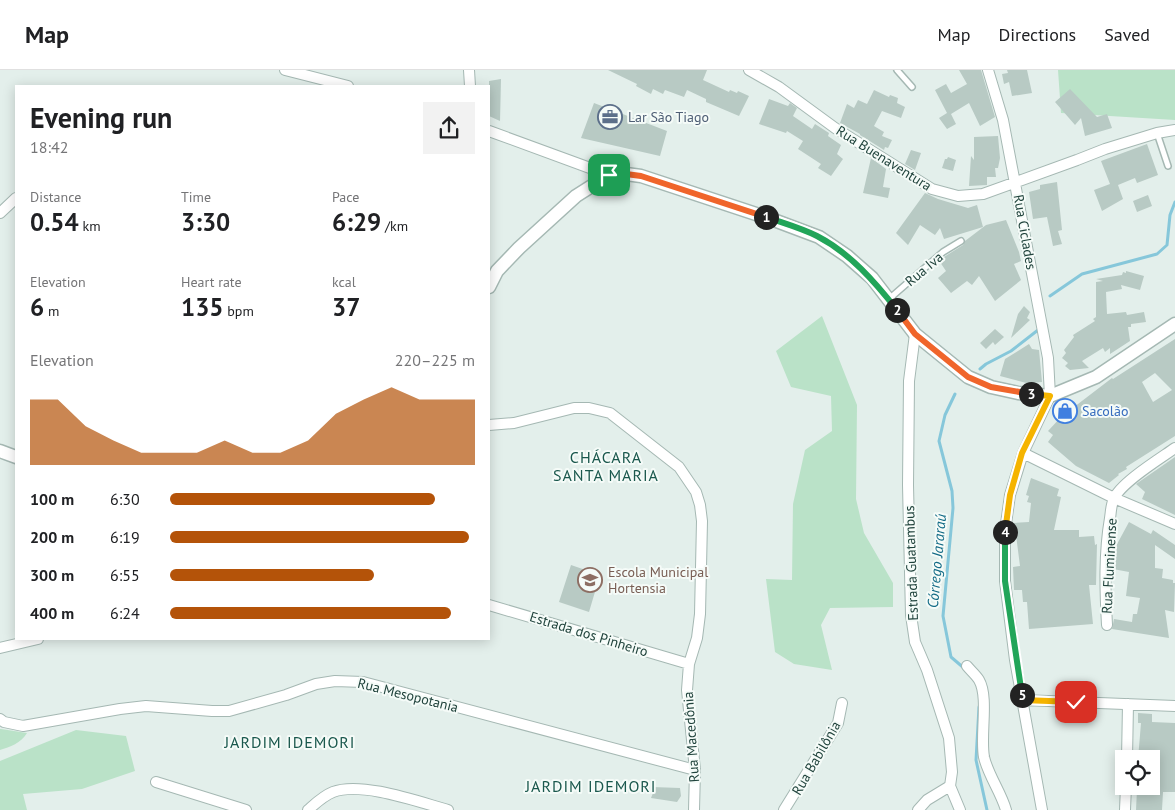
<!DOCTYPE html>
<html lang="en">
<head>
<meta charset="utf-8">
<style>
  body { margin:0; font-family:"PT Sans",sans-serif; background:#f2f2f2; color:#202124; height:100vh; display:flex; flex-direction:column; font-size:19px; white-space:nowrap }
  * { box-sizing:border-box; margin:0 }
  p { font-size:16px; color:#757577 }
  .icon { flex:none; width:28px; height:28px; fill:none; stroke:currentColor; stroke-width:2; stroke-linecap:round; stroke-linejoin:round }
  .map { position:relative; flex:1; overflow:hidden }
  .details { position:absolute; left:15px; top:15px; width:475px; height:555px; display:flex; flex-direction:column; background:#fff; border-radius:0px; box-shadow:0 2px 12px #0003 }
  .details>* { flex:none }
  .controls { position:absolute; left:1115px; top:680px; display:grid; gap:10px }
  .controls a { display:grid; place-items:center; width:45px; height:45px; border-radius:0px; background:#fff; box-shadow:0 2px 12px #0003; font-size:25px }
  .pin { position:absolute; display:grid; place-items:center; width:42px; height:42px; color:#fff; margin:-21px; border-radius:10px; box-shadow:0 2px 8px #0006 }
  .km { position:absolute; width:25px; height:25px; margin:-12px; border-radius:50%; background:#222; color:#fff; font-size:14px; line-height:25px; text-align:center }
  .round { display:grid; place-items:center; flex:none; width:52px; height:52px; border-radius:0px; background:#f2f2f2 }
  .overview { display:flex; align-items:center; justify-content:space-between; height:85px; padding:0 15px }
  h1 { font-size:28px; font-weight:700; line-height:38px }
  .stats { display:grid; grid-template-columns:repeat(3,1fr); gap:8px; height:85px; padding:5px 15px }
  .stats div { display:grid; align-content:center }
  .stats b { font-size:25px; font-weight:700 }
  .stats small { font-size:14px; font-weight:400 }
  .stats p { font-size:14px }
  .chart { height:140px; padding:10px 15px }
  .chart p { display:flex; justify-content:space-between }
  .chart svg { width:100%; height:90px; margin-top:5px; fill:#b45309; opacity:.7 }
  ul { padding:0 15px; list-style:none; font-size:16px }
  li { display:grid; grid-template-columns:80px 60px 1fr; align-items:center; height:38px }
  li i { height:12px; border-radius:6px; background:#b45309 }
  header { display:flex; align-items:center; gap:30px; box-sizing:border-box; height:70px; padding:0 25px; background:#fff; border-bottom:1px solid #e0e0e0 }
  header strong { font-size:24px }
  nav { display:flex; gap:28px; margin-inline-start:auto; font-size:18px }
  .map>svg:first-child { display:block }
</style>
</head>
<body>
<header>
<strong>Map</strong>
<nav><a>Map</a><a>Directions</a><a>Saved</a></nav>
</header>
<div class="map">
<svg width="1175" height="740" viewBox="0 0 1175 740">
  <rect width="100%" height="100%" fill="#e3efeb"/>
  <path fill="#bae2c8" d="M1058 0H1175V50L1061 43Z
    M822 246 857 335 856 429 864 463 893 513V537L830 538 821 555 832 600 794 594 775 582 766 509 792 510 793 434 805 380 832 361 831 326 791 317 776 281Z
    M0 659H1L27 663C21 673 10 677 0 680Z
    M76 660 126 666 135 701 82 719 23 724 27 740H0V691Z"/>
  <g fill="none" stroke-linecap="round" stroke-linejoin="round">
    <path stroke="#86c7da" stroke-width="3" d="M1050 226 1082 204 1157 184 1167 175 1170 145 1175 132
      M980 299 986 294 1011 281 1038 260
      M955 324 945 345 939 371 952 421 953 438 943 546 951 587 965 599
      M979 637 976 690 987 740"/>
  </g>
  <path fill="#b8cac4" fill-rule="evenodd" d="M608 0H707L703 10 729 22 730 20 737 23 738 21 749 26 739 46 706 32V29L687 20 684 27 665 20 663 24 653 19 651 24 636 16 637 14Z
    M959 0H981L995 47 980 56 969 33 951 44 956 54 947 59 939 48 947 43 935 20 946 14 951 23 967 14Z
    M1007 0H1027L1032 23 1012 26 1009 12 1004 14 1002 4 1008 3Z
    M501 9 500 51 489 46V11Z
    M1070 19 1097 47 1107 44 1112 58 1085 66 1081 48 1075 55 1055 32Z
    M874 20 889 27 890 25 898 28 897 33 905 37 901 48 882 41 874 56 884 62 882 66 892 70 888 78 885 77 884 80 860 65V64L840 53 847 34 854 38 858 30 867 34Z
    M769 29 788 36 790 33 797 38 793 46 812 59 815 54 829 63 828 66 841 75 837 84 843 89 831 106 818 98 821 94 798 79 803 71 787 61 786 63 759 54Z
    M594 33 667 61 660 86 581 68Z
    M998 66 1000 88 998 98H995L996 107H987V115L969 116 971 86 974 90V67Z
    M1147 74 1158 105 1137 113 1135 108 1118 115 1123 129 1102 141 1094 120 1110 114 1101 91Z
    M911 80 921 83 915 100 905 94Z
    M948 87 956 90 953 101 942 98 945 89H947Z
    M871 88 886 99 883 117 890 118 888 128 863 123Z
    M1057 112 1062 160 1058 161 1062 174 1053 176 1047 147 1033 149 1029 122 1040 119V115Z
    M925 123 938 129 968 138 977 135 983 157 944 169 940 158 935 165 920 155 908 175 896 163Z
    M1148 125 1152 136 1137 142 1133 131Z
    M1006 150 1019 182 1021 191 1014 194 1021 210 995 231 979 206 972 215 967 211 951 223 938 208 946 201 940 192 944 187 963 175 965 171 986 155Z
    M1126 201 1144 206 1140 220 1121 215 1122 219 1106 222 1107 244 1126 242 1127 245 1144 242 1146 252 1131 254V257H1128L1130 271 1110 284V278L1105 282 1103 278 1082 291 1089 298 1070 300 1065 296 1068 293 1062 288 1066 283 1064 280 1074 267 1073 265 1095 251 1093 249 1096 247V212L1103 211 1096 209 1122 205 1123 202 1126 203Z
    M1024 236 1030 242 1027 248 1030 250 1011 268 1018 244Z
    M995 259 1004 267 995 275 993 272 986 279 980 273Z
    M1175 269V366L1126 397 1127 399 1118 404 1119 405 1109 413 1076 396 1048 372 1053 365 1048 361 1061 347 1112 308 1113 309ZM1155 303 1172 320 1153 332 1142 312Z
    M1029 274 1032 279 1039 280 1042 312 1030 313V314L1000 306 1005 289Z
    M1175 387V445L1142 429 1145 422 1136 414Z
    M1031 408 1059 419 1057 426 1061 427 1054 460H1079V467L1094 466 1095 475 1097 474 1096 515H1089L1093 554 1029 559 1027 532H1023L1022 520H1014L1013 497 1020 496 1016 465H1012V461L1013 453 1029 452 1031 433 1027 432 1029 426 1026 425Z
    M1129 452 1151 464 1153 460 1175 475V489L1155 475V498L1163 499 1162 508 1173 510V513H1175L1174 542 1165 540 1169 568 1112 559 1114 549 1132 552 1133 544H1137L1140 528 1126 526 1129 502 1113 499 1115 476H1116Z
    M571 495 600 505 589 542 559 532Z
    M1138 643 1152 644V652L1175 653V722H1163L1162 740H1136L1137 719H1140V716H1151V706H1158L1159 689H1138L1141 653H1138Z
    M652 717 680 718 681 726 677 732 651 728 653 723Z"/>
  <g fill="none" stroke-linecap="round" stroke-linejoin="round">
    <defs>
      <path id="service" d="M897 0 912 17
        M1157 63 1168 96
        M889 229 943 182 961 171"/>
      <path id="minor" d="M285 0 348 16
        M469 0 470 16
        M749 0 779 17 835 58 932 119 958 126 983 124 1077 90 1105 79 1157 63 1175 60
        M988 0 1003 50 1048 288 1050 326 1023 383 1010 425 1005 461V511L1015 590 1042 740
        M489 61 609 105
        M0 143 16 128
        M915 264 909 311 908 415 911 545 915 572 927 600 949 668 952 702 950 716 960 740
        M489 355 514 353 574 338H589L610 343 679 397 696 422 700 435 702 451 700 544 697 568 689 594 687 620 695 700 694 740
        M1023 383 1114 428 1175 454
        M489 535 689 594
        M1107 555C1105 519 1104 483 1110 448 1111 442 1111 434 1114 429 1120 413 1161 388 1175 378
        M0 578 38 569
        M967 596C971 601 976 605 979 610 989 627 980 666 984 687 988 705 1001 722 1006 740
        M1023 630 1175 636
        M0 649 4 652 23 656 120 639 146 636 212 641H229L286 625 316 614 335 611 363 612 695 700
        M1127 689 1128 634
        M156 712 246 740
        M308 740C316 733 323 726 333 722 361 711 419 732 448 740
        M784 740 838 653 842 633
        M918 740 927 730 950 716
        M1125 740 1126 716"/>
      <path id="tertiary" d="M489 217 497 201 519 178 576 126 609 105 626 104 641 106 771 149 819 167 847 186 872 208 915 264 968 307 991 317 1018 323 1050 326 1096 307 1175 254
        M0 381 16 387"/>
    </defs>
    <use href="#service" stroke="#a5b8b3" stroke-width="8"/>
    <use href="#minor" stroke="#a5b8b3" stroke-width="12"/>
    <use href="#tertiary" stroke="#a5b8b3" stroke-width="15"/>
    <use href="#service" stroke="#fff" stroke-width="5"/>
    <use href="#minor" stroke="#fff" stroke-width="10"/>
    <use href="#tertiary" stroke="#fff" stroke-width="12"/>
  </g>
  <g fill="none" stroke-linecap="round" stroke-linejoin="round">
    <defs>
      <path id="split-1" d="M609 105 626 104 641 106 766 147"/>
      <path id="split-2" d="M766 147C783 153 801 158 817 166 850 183 875 212 897 240"/>
      <path id="split-3" d="M897 240 915 264 968 307 991 317 1031 324"/>
      <path id="split-4" d="M1005 462 1010 425 1022 383 1050 326 1031 324"/>
      <path id="split-5" d="M1005 462V511L1022 625"/>
      <path id="split-6" d="M1022 625V630L1076 632"/>
    </defs>
    <use href="#split-1" stroke="#fff" stroke-width="10"/>
    <use href="#split-2" stroke="#fff" stroke-width="10"/>
    <use href="#split-3" stroke="#fff" stroke-width="10"/>
    <use href="#split-4" stroke="#fff" stroke-width="10"/>
    <use href="#split-5" stroke="#fff" stroke-width="10"/>
    <use href="#split-6" stroke="#fff" stroke-width="10"/>
    <use href="#split-1" stroke="#f0652b" stroke-width="6"/>
    <use href="#split-2" stroke="#22a559" stroke-width="6"/>
    <use href="#split-3" stroke="#f0652b" stroke-width="6"/>
    <use href="#split-4" stroke="#f5b400" stroke-width="6"/>
    <use href="#split-5" stroke="#22a559" stroke-width="6"/>
    <use href="#split-6" stroke="#f5b400" stroke-width="6"/>
  </g>
  <defs>
    <symbol id="office-ring" viewBox="-11 -11 22 22"><circle r="9.5" fill="#f5fbf8" stroke="#5c6f8a" stroke-width="1.5"/><path d="M-6-3h4V-5.5h4V-3h4V5H-6ZM-1-4.5V-3h2v-1.5ZM-6 0V1H6V0Z" fill="#5c6f8a"/></symbol>
    <symbol id="shop-ring" viewBox="-11 -11 22 22"><circle r="9.5" fill="#f5fbf8" stroke="#3f7fe0" stroke-width="1.5"/><path d="M-5-2.5h2.3a2.7 3.5 0 0 1 5.4 0H5L5.5 6h-11ZM-1.5-2.5h3a1.5 2.3 0 0 0-3 0Z" fill="#3f7fe0"/></symbol>
    <symbol id="school-ring" viewBox="-11 -11 22 22"><circle r="9.5" fill="#f5fbf8" stroke="#8d6e63" stroke-width="1.5"/><path d="M0-5L7-2L0 1L-7-2ZM-4 1L0 2.5L4 1V4Q0 6-4 4Z" fill="#8d6e63"/></symbol>
  </defs>
  <g fill-rule="evenodd">
    <use href="#office-ring" x="596" y="33" width="28" height="28"/>
    <use href="#shop-ring" x="1051" y="327" width="28" height="28"/>
    <use href="#school-ring" x="576" y="496" width="28" height="28"/>
  </g>
  <g text-anchor="middle" stroke-width="4" stroke-linejoin="round" paint-order="stroke">
    <g font-size="14" fill="#4e5e75" stroke="#f5fbf8" text-anchor="start">
      <text x="628" y="52">Lar São Tiago</text>
    </g>
    <g font-size="14" fill="#20433c" stroke="#f5fbf8">
      <text transform="translate(884 88) rotate(32)" y="5">Rua Buenaventura</text>
      <text transform="translate(1025 162) rotate(80)" y="5">Rua Ciclades</text>
      <text transform="translate(924 199) rotate(-40)" y="5">Rua Iva</text>
      <text transform="translate(911 493) rotate(-92)" y="5">Estrada Guatambus</text>
      <text transform="translate(1109 496) rotate(-87)" y="5">Rua Fluminense</text>
      <text transform="translate(589 564) rotate(17)" y="5">Estrada dos Pinheiro</text>
      <text transform="translate(408 625) rotate(14)" y="5">Rua Mesopotania</text>
      <text transform="translate(691 667) rotate(-94)" y="5">Rua Macedônia</text>
      <text transform="translate(816 688) rotate(-60)" y="5">Rua Babilônia</text>
    </g>
    <g font-size="14" fill="#366cbe" stroke="#f5fbf8" text-anchor="start">
      <text x="1082" y="346">Sacolão</text>
    </g>
    <g font-size="14" fill="#785e54" stroke="#f5fbf8" text-anchor="start">
      <text x="608" y="507">Escola Municipal<tspan x="608" dy="16">Hortensia</tspan></text>
    </g>
    <g font-size="15" font-style="italic" fill="#136b86" stroke="#f5fbf8">
      <text transform="translate(937 491) rotate(-85)" y="5">Córrego Jararaú</text>
    </g>
    <g font-size="16" letter-spacing="1" fill="#1a584d" stroke="#f5fbf8">
      <text x="606" y="393">CHÁCARA<tspan x="606" dy="18">SANTA MARIA</tspan></text>
      <text x="290" y="678">JARDIM IDEMORI</text>
      <text x="591" y="722">JARDIM IDEMORI</text>
    </g>
  </g>
</svg>
<div class="controls">
<a><svg class="icon" aria-label="locate" viewBox="0 0 24 24"><circle cx="12" cy="12" r="6"/><path d="M12 2v4M12 18v4M2 12h4M18 12h4"/></svg></a>
</div>
<div class="pin" style="left:609px;top:105px;background:#1e9e55"><svg class="icon" aria-label="arrive" viewBox="0 0 24 24"><path d="M6 21V4h12l-3 4 3 4H6"/></svg></div>
<div class="pin" style="left:1076px;top:632px;background:#d93025"><svg class="icon" aria-label="check" viewBox="0 0 24 24"><path d="M5 12l5 5 9-10"/></svg></div>
<b class="km" style="left:766px;top:147px">1</b>
<b class="km" style="left:897px;top:240px">2</b>
<b class="km" style="left:1031px;top:324px">3</b>
<b class="km" style="left:1005px;top:462px">4</b>
<b class="km" style="left:1022px;top:625px">5</b>
<section class="details">
<div class="overview"><div><h1>Evening run</h1><p>18:42</p></div><a class="round"><svg class="icon" aria-label="share" viewBox="0 0 24 24"><path d="M12 15V3M7 8l5-5 5 5M5 13v7h14v-7"/></svg></a></div>
<div class="stats">
<div><p>Distance</p><b>0.54<small> km</small></b></div>
<div><p>Time</p><b>3:30</b></div>
<div><p>Pace</p><b>6:29<small> /km</small></b></div>
</div>
<div class="stats">
<div><p>Elevation</p><b>6<small> m</small></b></div>
<div><p>Heart rate</p><b>135<small> bpm</small></b></div>
<div><p>kcal</p><b>37</b></div>
</div>
<div class="chart"><p><span>Elevation</span>220–225 m</p>
<svg viewBox="0 0 160 44" preserveAspectRatio="none"><path d="M0 44V12L10 12L20 25L30 32L40 38L50 38L60 38L70 32L80 38L90 38L100 32L110 19L120 12L130 6L140 12L150 12L160 12V44z"/></svg>
</div>
<ul>
<li><b>100 m</b>6:30<i style="width:87%"></i></li>
<li><b>200 m</b>6:19<i style="width:98%"></i></li>
<li><b>300 m</b>6:55<i style="width:67%"></i></li>
<li><b>400 m</b>6:24<i style="width:92%"></i></li>
</ul>
</section>
</div>
</body>
</html>
